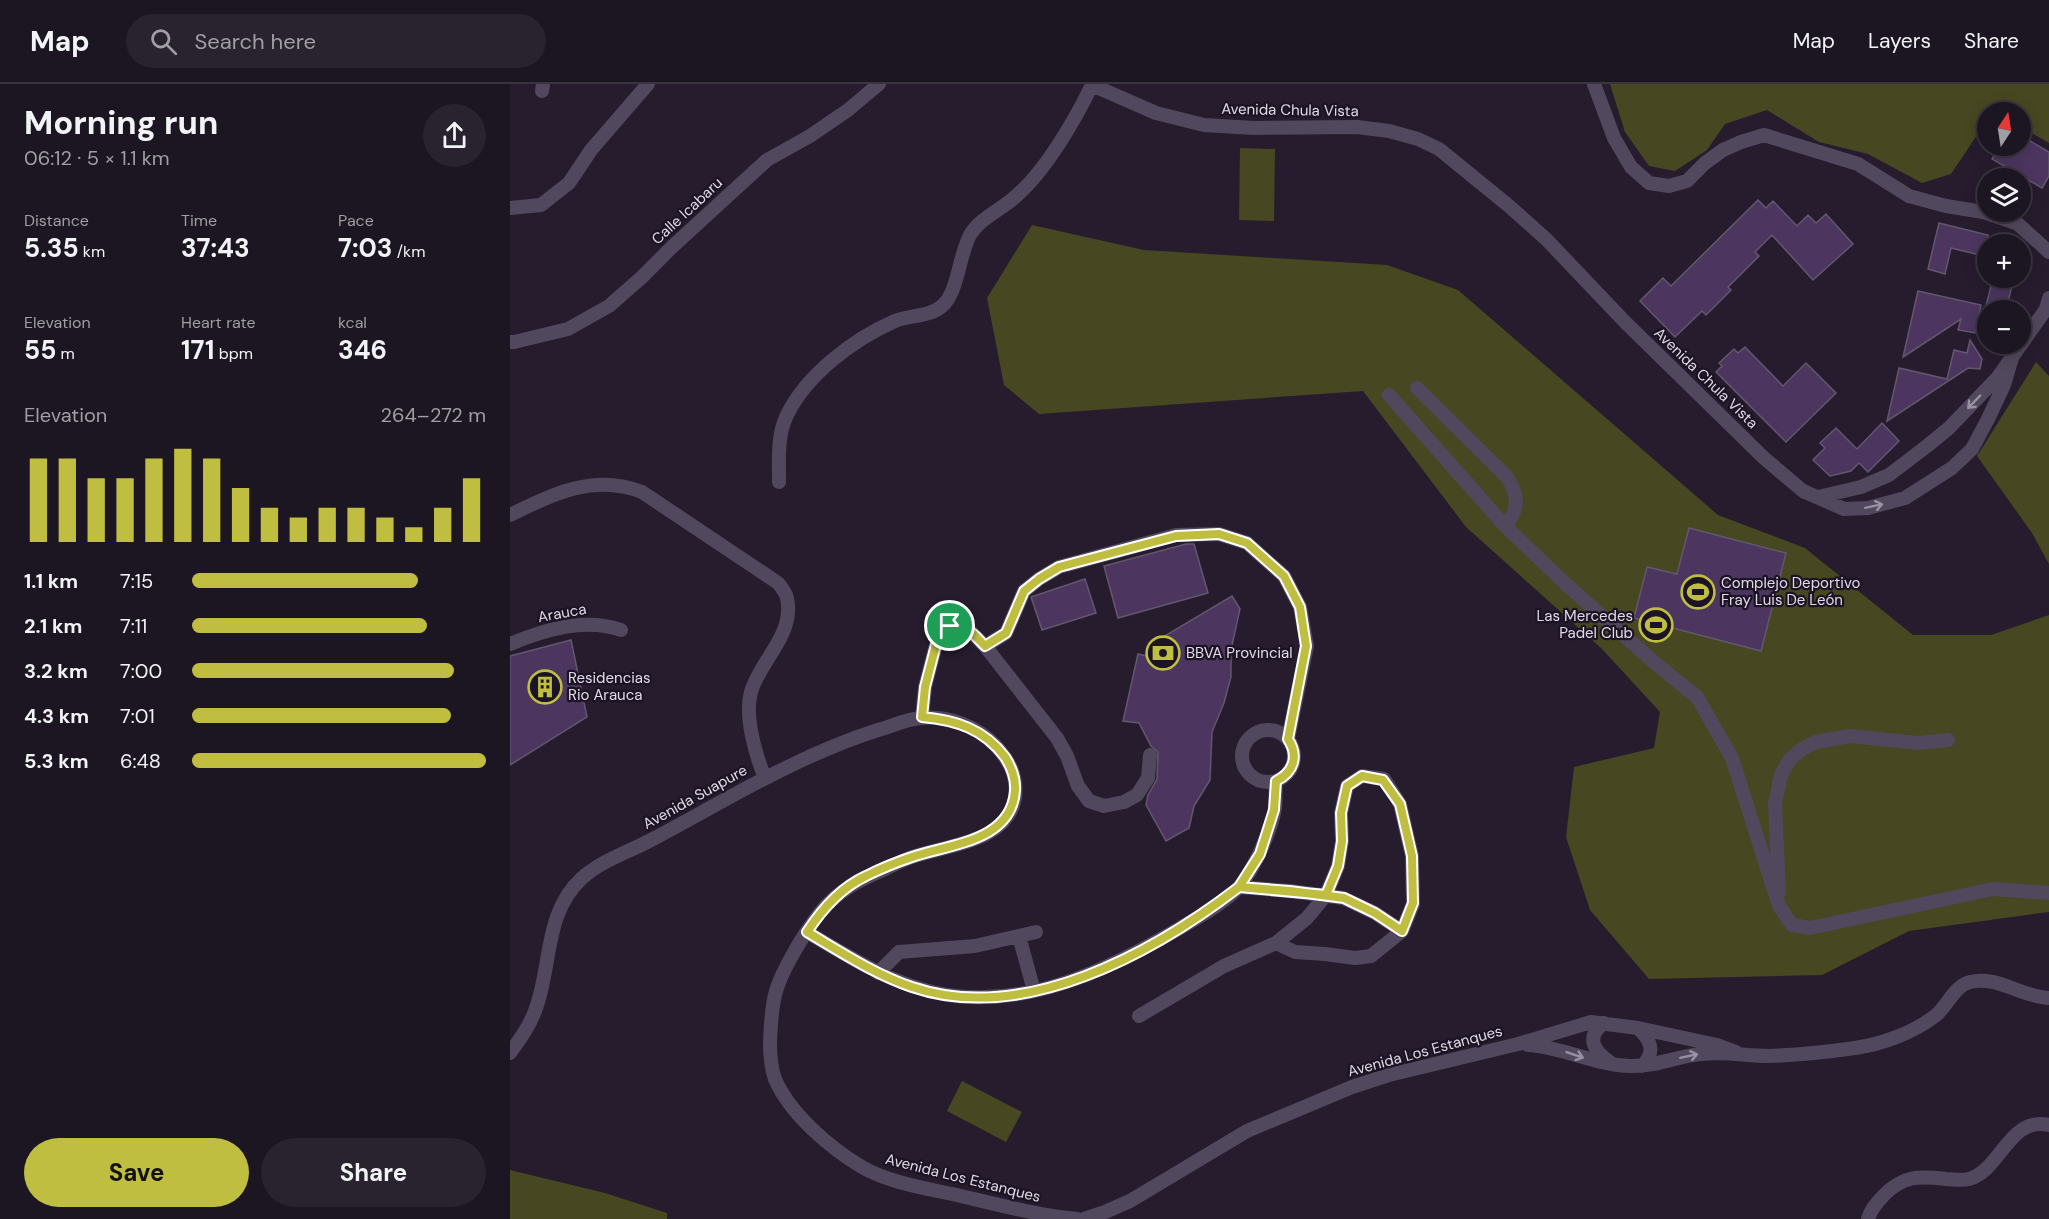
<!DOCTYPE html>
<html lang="en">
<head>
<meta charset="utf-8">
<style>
  body { margin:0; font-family:"DM Sans",sans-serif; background:#29222f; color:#f1f3f6; height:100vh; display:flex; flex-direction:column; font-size:22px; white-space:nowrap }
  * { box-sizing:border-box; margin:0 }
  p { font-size:20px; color:#a09fa5 }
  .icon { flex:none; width:33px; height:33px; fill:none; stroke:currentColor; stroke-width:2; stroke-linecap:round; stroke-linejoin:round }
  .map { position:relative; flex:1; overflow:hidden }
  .side { display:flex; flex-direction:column; background:#1c1522; width:510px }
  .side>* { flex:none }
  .needle { width:39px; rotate:12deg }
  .fabs { position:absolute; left:1467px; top:18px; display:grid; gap:12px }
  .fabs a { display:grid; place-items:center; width:54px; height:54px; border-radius:50%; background:#1c1522; box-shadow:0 3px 15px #0003,0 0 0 2px #3a3440; font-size:30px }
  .pin { position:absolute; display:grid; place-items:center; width:51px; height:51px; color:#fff; margin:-26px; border:3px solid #fff; border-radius:50%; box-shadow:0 2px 6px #0007 }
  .round { display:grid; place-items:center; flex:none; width:63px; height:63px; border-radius:32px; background:#29222f }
  .summary { display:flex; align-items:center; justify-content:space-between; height:102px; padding:0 24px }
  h1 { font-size:33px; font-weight:700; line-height:45px }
  .stats { display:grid; grid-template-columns:repeat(3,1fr); gap:9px; height:102px; padding:6px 24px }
  .stats div { display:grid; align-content:center }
  .stats b { font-size:26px; font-weight:700 }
  .stats small { font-size:16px; font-weight:400 }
  .stats p { font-size:16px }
  .chart { height:168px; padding:12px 24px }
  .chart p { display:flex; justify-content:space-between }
  .chart svg { width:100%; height:108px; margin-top:6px; stroke:#bfbe41; stroke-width:6 }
  .primary-button { display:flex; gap:12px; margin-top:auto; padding:12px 24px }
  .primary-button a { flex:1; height:69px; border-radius:36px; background:#bfbe41; color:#111; font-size:24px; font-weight:700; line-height:69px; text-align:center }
  .primary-button a+a { background:#29222f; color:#f1f3f6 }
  ul { padding:0 24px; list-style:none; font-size:20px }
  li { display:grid; grid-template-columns:96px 72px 1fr; align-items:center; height:45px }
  li i { height:15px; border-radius:8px; background:#bfbe41 }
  header { display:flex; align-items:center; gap:36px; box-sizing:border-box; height:84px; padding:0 30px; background:#1c1522; border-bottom:2px solid #3a3440 }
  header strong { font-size:28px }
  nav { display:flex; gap:33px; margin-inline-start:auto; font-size:21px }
  .search { width:420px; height:54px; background:#29222f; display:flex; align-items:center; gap:15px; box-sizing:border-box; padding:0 21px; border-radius:33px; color:#a09fa5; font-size:22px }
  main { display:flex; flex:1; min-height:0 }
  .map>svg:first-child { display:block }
</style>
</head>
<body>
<header>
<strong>Map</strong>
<div class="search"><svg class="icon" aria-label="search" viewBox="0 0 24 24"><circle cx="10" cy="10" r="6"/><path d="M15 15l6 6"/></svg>Search here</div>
<nav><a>Map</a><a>Layers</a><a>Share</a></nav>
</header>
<main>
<section class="side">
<div class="summary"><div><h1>Morning run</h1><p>06:12 · 5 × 1.1 km</p></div><a class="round"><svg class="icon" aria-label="share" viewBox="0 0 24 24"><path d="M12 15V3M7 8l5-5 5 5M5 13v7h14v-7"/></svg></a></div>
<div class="stats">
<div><p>Distance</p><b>5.35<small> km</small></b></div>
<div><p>Time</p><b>37:43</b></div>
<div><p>Pace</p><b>7:03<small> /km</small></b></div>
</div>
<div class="stats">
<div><p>Elevation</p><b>55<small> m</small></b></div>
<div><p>Heart rate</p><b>171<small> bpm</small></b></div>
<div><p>kcal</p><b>346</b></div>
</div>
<div class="chart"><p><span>Elevation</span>264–272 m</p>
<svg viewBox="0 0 160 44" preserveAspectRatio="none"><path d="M5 44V10M15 44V10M25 44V18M35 44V18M45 44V10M55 44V6M65 44V10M75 44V22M85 44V30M95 44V34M105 44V30M115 44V30M125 44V34M135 44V38M145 44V30M155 44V18"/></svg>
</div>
<ul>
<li><b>1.1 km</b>7:15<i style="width:77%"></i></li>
<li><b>2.1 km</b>7:11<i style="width:80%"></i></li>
<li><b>3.2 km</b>7:00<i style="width:89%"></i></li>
<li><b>4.3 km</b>7:01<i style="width:88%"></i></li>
<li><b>5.3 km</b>6:48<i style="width:100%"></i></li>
</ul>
<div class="primary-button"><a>Save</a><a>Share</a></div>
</section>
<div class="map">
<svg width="1539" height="1135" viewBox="0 0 1539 1135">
  <rect width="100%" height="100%" fill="#261c2e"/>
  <path fill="#474721" d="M1100 0H1539V59L1511 43 1510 28H1478L1477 36 1441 90 1412 99 1358 70 1309 58 1257 26 1215 40 1197 66 1165 87 1139 82 1115 48Z
    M730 64 765 65 764 137 729 136Z
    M522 141 634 166 877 181 948 206 1208 431 1295 464 1403 551H1481L1539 531V828L1399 847 1312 891 1139 895 1080 826 1056 753 1064 683 1144 664 1150 628 1092 565 956 443 853 307 529 330 494 301 477 214Z
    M1526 278 1539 292V480L1522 449 1467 372Z
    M452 997 512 1028 496 1058 437 1027Z
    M0 1086 95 1109 157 1129V1135H0Z"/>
  <path fill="#4c3660" stroke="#62576d" stroke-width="1.5" d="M1510 51 1539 68V92L1532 104 1482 75 1485 70 1472 62H1510Z
    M1248 116 1256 124 1263 117 1287 142 1298 131 1306 139 1316 130 1343 160 1303 196 1262 151 1245 168 1249 172 1218 203 1221 206 1196 231 1192 227 1165 253 1130 217 1153 194 1161 202Z
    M1429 139 1478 151V173L1441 164 1435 190 1418 185Z
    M1483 194H1504L1496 226H1475Z
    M1408 207 1471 221 1465 249 1448 246 1451 235 1393 273Z
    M1460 256 1472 275 1470 285 1458 284 1377 337 1389 284 1437 295 1444 266 1457 269Z
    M1235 263 1273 302 1296 279 1326 309 1276 358 1206 288 1212 282 1209 279 1224 265 1228 269Z
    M1372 339 1389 357 1358 388 1349 379 1341 387 1320 392 1303 376 1315 364 1310 359 1326 344 1347 365Z
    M1179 444 1276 469 1251 567 1124 534 1137 483 1167 490Z
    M676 460H684L698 509 608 534 594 482Z
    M575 495 586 529 532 546 521 513Z
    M722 512 730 525 721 566V593L714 619 702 648 700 696 684 722 679 744 656 757 636 721 638 711 647 695 648 668 641 662 629 639 613 637 628 570 646 574 653 553Z
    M61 556 77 633 0 681V572Z"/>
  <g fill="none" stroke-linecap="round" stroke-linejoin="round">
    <path stroke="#52485d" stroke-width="14" d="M1084 0 1104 54 1121 83 1139 99 1159 102 1177 97 1195 79 1213 66 1231 58 1254 51 1348 80 1399 112 1436 122 1473 128 1508 140 1539 168
      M582 1 646 29 694 41 744 44 847 43 879 47 908 55 929 65 999 122 1037 156 1115 238 1254 374 1293 407 1334 425 1358 424 1395 414 1442 384 1462 365 1478 335 1494 301 1502 274
      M32 7 33 0
      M0 124 31 121 59 99 81 66 138 0
      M0 258H4L58 245 99 222 132 193 162 163 257 76 300 52 338 26 369 0
      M907 304 998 394C1009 415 1009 422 996 443
      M879 311 996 443 1059 503 1145 579 1187 613 1222 674 1269 822 1282 841 1300 844 1483 805 1539 809
      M269 398C269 376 267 351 277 331 297 290 344 255 385 237 399 231 420 233 432 222 448 209 449 171 460 151 470 134 491 126 505 113 535 88 565 36 582 1
      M1308 413 1351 403 1379 391 1417 362 1439 344 1488 293 1536 225 1539 214
      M0 431C43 410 85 389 132 408L268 499C271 503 276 509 277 514 285 551 250 576 241 608 234 632 246 672 255 694
      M0 560C34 546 75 533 111 546
      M475 562 496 549 514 507 529 495 549 483 666 451 709 450 737 459 774 492 790 523 797 562 778 655
      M412 633 415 603 428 553 440 542 448 541 457 544 475 562 547 654 557 672 568 702 579 717 594 722 614 718 627 711 638 694 640 671
      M732 672a26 26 0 1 1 52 0a26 26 0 1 1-52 0Z
      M1269 808 1265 719 1271 691 1280 675 1292 665 1306 658 1340 652 1408 659 1438 656
      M297 848C344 876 391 906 446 912 526 921 603 883 670 844 687 834 716 818 729 803 743 787 762 745 765 724 766 715 765 706 766 697
      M509 852 524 907
      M766 859 785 868 815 870 845 874 861 872 892 847
      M368 889 389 868 465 862 526 848
      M629 932 714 882 766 859 797 834 816 811 828 782 832 757 831 729 837 702 852 692 874 695 890 720 902 772 903 820 892 847 865 829 833 814 780 807 729 803
      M1094 939C1074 954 1085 968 1101 979
      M1128 944C1141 956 1146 968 1132 982
      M1018 961C1053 963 1085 981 1120 982 1145 983 1167 972 1191 970 1214 967 1236 972 1259 972 1288 971 1317 968 1345 964 1372 960 1403 949 1425 932 1437 923 1444 902 1460 898 1486 891 1512 913 1539 914
      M0 969C10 955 21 940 26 924 42 880 34 829 72 794 92 776 119 768 143 755 216 716 289 671 368 646 382 642 397 635 411 634 437 631 467 642 485 661 499 676 508 692 505 714 497 759 436 761 402 773 393 776 384 781 375 785 349 796 327 807 309 830 295 848 272 886 266 907 261 924 261 941 260 958 260 970 261 984 265 995 280 1030 320 1064 352 1083 379 1099 420 1105 451 1112 489 1121 527 1131 567 1135
      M574 1135 595 1128 620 1117 737 1047 842 1003 879 991 1008 960 1081 938 1128 944 1207 961 1226 968
      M1358 1135C1361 1125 1366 1120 1373 1112 1393 1091 1409 1092 1436 1095 1443 1095 1452 1097 1459 1095 1491 1086 1499 1032 1539 1041"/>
  </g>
  <defs><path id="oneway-shaft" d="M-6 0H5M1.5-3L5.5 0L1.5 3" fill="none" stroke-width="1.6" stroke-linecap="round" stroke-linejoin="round" transform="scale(1.5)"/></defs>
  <g stroke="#9990a2">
    <use href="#oneway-shaft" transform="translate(1464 318) rotate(134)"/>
    <use href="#oneway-shaft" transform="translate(1364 422) rotate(-12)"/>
    <use href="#oneway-shaft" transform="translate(1065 971) rotate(19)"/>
    <use href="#oneway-shaft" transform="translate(1179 972) rotate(-12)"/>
  </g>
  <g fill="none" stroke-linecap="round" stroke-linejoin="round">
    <defs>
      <path id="route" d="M440 542 428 553 415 603 412 633C446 636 474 645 495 673 502 684 506 694 505 707 501 758 439 760 402 773 387 778 370 785 356 792 330 804 312 825 297 848 331 868 364 890 402 903 514 941 643 869 729 803L816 811 828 782 832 757 831 729 837 702 852 692 873 696 890 720 902 772 903 819 892 847 865 829 834 814 780 807 729 803 750 770 764 726 766 697C784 688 789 672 778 655L796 562 790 523 774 492 737 459 709 450 666 452 549 483 529 495 514 507 496 549 475 562C464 551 457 540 440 542"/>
    </defs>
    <use href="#route" stroke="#fff" stroke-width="12"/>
    <use href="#route" stroke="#bfbe41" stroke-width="8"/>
  </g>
  <defs>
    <symbol id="stadium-ring" viewBox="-11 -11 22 22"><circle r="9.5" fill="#1c1324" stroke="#bfbe41" stroke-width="1.5"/><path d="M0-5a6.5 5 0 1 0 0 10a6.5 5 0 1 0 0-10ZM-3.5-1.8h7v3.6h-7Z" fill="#bfbe41"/></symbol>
    <symbol id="bank-ring" viewBox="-11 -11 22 22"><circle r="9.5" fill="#1c1324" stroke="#bfbe41" stroke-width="1.5"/><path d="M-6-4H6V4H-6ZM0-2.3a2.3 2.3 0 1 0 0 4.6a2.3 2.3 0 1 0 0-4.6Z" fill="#bfbe41"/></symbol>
    <symbol id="building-ring" viewBox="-11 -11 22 22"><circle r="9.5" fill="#1c1324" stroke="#bfbe41" stroke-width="1.5"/><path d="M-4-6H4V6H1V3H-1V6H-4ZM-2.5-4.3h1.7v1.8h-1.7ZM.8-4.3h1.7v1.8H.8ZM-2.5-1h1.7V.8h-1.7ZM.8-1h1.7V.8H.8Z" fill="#bfbe41"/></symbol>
  </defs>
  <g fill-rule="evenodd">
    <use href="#stadium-ring" x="1169" y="489" width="38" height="38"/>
    <use href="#stadium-ring" x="1127" y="522" width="38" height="38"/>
    <use href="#bank-ring" x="634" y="550" width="38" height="38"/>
    <use href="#building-ring" x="16" y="584" width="38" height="38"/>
  </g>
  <g text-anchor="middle" stroke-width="4.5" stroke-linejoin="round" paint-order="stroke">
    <g font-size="15" fill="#e0d9e6" stroke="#1c1324">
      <text transform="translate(780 26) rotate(1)" y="5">Avenida Chula Vista</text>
      <text transform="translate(177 127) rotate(-43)" y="5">Calle Icabaru</text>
      <text transform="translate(1196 294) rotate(44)" y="5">Avenida Chula Vista</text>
      <text transform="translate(52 529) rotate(-10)" y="5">Arauca</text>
      <text transform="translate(185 713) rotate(-29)" y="5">Avenida Suapure</text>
      <text transform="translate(915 967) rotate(-15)" y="5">Avenida Los Estanques</text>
      <text transform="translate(453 1094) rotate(14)" y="5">Avenida Los Estanques</text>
    </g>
    <g font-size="15" fill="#e0d9e6" stroke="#1c1324" text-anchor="start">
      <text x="1211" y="504">Complejo Deportivo<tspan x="1211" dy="17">Fray Luis De León</tspan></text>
      <text x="1123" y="537" text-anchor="end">Las Mercedes<tspan x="1123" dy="17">Padel Club</tspan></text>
      <text x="676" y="574">BBVA Provincial</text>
      <text x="58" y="599">Residencias<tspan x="58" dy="17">Rio Arauca</tspan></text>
    </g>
  </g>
</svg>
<div class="fabs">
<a><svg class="needle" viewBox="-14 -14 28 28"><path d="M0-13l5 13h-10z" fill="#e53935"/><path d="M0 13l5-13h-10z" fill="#a09fa5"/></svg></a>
<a><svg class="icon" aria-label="layers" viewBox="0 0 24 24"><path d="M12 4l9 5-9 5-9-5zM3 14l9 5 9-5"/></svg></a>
<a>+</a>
<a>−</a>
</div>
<div class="pin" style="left:440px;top:542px;background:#1e9e55"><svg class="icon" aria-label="arrive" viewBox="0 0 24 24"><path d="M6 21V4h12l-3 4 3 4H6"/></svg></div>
</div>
</main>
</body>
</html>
